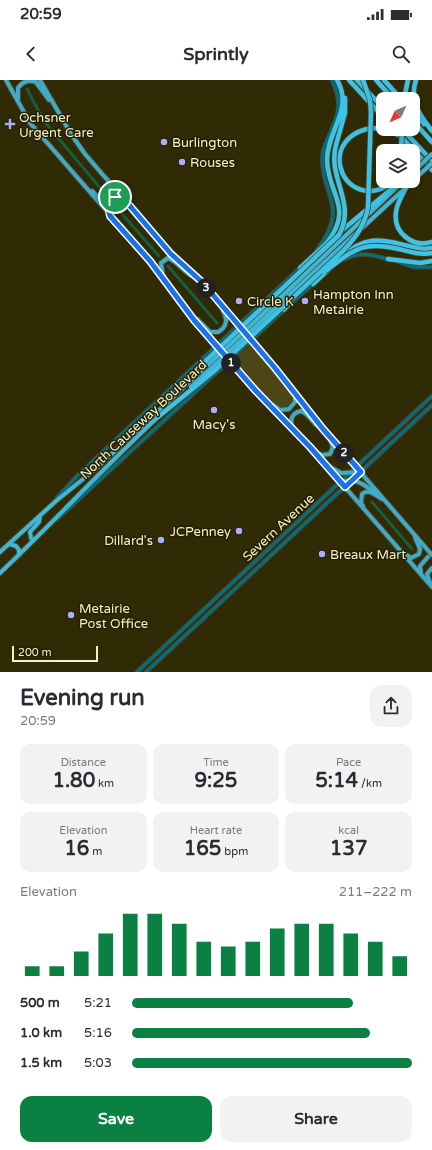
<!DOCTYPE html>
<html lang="en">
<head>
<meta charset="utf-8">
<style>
  body { margin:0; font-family:"Varela Round",sans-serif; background:#f2f2f3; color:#2b2b33; height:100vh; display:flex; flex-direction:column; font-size:15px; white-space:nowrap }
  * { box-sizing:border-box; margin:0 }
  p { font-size:13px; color:#7c7c81 }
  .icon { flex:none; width:22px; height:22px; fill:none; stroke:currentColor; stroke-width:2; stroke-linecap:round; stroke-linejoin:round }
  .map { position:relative; height:592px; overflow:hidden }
  .drawer { display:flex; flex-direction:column; background:#fff; flex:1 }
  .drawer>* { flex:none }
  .needle { width:26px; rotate:225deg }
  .controls { position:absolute; left:376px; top:12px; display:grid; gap:8px }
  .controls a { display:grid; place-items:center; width:44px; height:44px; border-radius:8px; background:#fff; box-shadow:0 2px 10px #0003; font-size:20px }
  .scale { position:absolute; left:12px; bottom:10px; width:86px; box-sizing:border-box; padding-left:4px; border:2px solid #f4f0cd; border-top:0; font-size:11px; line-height:14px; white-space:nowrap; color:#f4f0cd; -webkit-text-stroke:3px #262000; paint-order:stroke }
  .pin { position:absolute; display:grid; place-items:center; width:34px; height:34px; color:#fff; margin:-17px; border:2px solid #fff; border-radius:50%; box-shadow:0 1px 4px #0007 }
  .km { position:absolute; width:20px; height:20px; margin:-10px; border-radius:50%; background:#222; color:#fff; font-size:11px; line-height:20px; text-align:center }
  .round { display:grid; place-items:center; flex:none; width:42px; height:42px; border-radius:12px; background:#f2f2f3 }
  .overview { display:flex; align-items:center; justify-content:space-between; height:68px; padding:0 20px }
  h1 { font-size:22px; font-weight:700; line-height:30px }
  .figures { display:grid; grid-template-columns:repeat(3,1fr); gap:6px; height:68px; padding:4px 20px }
  .figures div { display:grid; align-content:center; border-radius:10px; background:#f2f2f3; text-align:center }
  .figures b { font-size:20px; font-weight:700 }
  .figures small { font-size:11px; font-weight:400 }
  .figures p { font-size:11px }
  .chart { height:112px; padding:8px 20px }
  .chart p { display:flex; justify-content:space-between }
  .chart svg { width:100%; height:72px; margin-top:4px; stroke:#0b8043; stroke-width:6 }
  .action { display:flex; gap:8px; margin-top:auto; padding:8px 20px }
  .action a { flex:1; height:46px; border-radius:12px; background:#0b8043; color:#fff; font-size:16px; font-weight:700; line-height:46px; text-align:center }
  .action a+a { background:#f2f2f3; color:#2b2b33 }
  ul { padding:0 20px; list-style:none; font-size:13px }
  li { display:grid; grid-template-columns:64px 48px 1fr; align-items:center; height:30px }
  li i { height:10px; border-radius:5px; background:#0b8043 }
  .status { display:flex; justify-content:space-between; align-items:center; height:28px; padding:0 20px; background:#fff; direction:ltr }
  .status svg { height:11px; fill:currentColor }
  header { display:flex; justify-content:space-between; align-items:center; height:52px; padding:0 20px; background:#fff; font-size:18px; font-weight:700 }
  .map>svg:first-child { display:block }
</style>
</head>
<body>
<div class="status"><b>20:59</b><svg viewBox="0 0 49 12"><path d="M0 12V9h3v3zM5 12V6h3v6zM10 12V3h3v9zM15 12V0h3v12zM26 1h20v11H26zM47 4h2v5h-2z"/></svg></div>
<header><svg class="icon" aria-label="back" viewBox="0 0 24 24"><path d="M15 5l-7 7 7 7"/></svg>Sprintly<svg class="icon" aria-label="search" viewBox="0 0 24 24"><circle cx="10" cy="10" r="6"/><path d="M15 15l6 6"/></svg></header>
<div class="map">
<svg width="432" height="592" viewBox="0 0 432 592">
  <rect width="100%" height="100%" fill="#302a05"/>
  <path fill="#4c4516" d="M250 265 291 311 294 318 288 328C272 332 243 292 233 280Z"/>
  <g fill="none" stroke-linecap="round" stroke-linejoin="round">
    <path stroke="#155e3f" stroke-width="3" d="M27 9 44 41 101 109
      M115 126 159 176
      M168 186 217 243
      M372 422 412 469"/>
    <defs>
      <path id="tertiary" d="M317 170C352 124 318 115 323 71 333 42 347 31 332 0
        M345 179C360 171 375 175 390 180
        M399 182 414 187H432
        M290 224 314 203
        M57 418 77 396 300 188
        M56 440 284 230
        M137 592 432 316
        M146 592 432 325"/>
      <path id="primary" d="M6 0 30 43 150 181 195 240 255 311 310 367 432 507
        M40 0 71 54 85 74 158 159 202 202 241 249
        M18 19V8C23 1 28 0 36 2L49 20
        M92 111 97 116 104 117 108 112V100
        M110 134 107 123 110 119 115 117 125 122
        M163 196 161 183 168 178C179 182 184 193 194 197
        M197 239 210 252H218C227 247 228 239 223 231
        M247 256 275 288 323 349 432 475
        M273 325 280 330 289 329 295 322V313
        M292 347C290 339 292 333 301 331 310 334 313 345 322 349
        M316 372 322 375 330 374 333 367 330 359
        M330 387 341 393 361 392
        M340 402C355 398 363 403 373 412
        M363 426 361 423 362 414C369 408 375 415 382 419
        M405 474 411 478 419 474 420 469 415 457
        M421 494 420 486 428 477
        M430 503 427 494 432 488"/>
      <path id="trunk" d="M362 148 413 101
        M282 216 398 106
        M285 219 355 154
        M284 230 290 223
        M33 461 31 458 30 452 39 442 40 436
        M9 464 16 466 19 470V475
        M0 472 56 421 93 391 166 324
        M0 493C54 442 104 387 158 337"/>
      <path id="motorway" d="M349 0 383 37
        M357 0 383 28
        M376 0 393 19
        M384 0 401 19
        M416 0C409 20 420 36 432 51
        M404 19 408 0
        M413 32 424 44
        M413 41 432 62
        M383 49C359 44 333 63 341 89 348 113 377 118 392 101
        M384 49 398 55
        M394 49 432 90
        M402 49 432 81
        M336 65 345 33V18
        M407 106C402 115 397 123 396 132 393 153 413 168 432 162
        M340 152 395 106 402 102
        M326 164C355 127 328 116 327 80 327 51 354 29 337 0
        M342 177C371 149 390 164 424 169L432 168
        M388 179 420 183 432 181
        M300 188 328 162
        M313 204 328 190"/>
    </defs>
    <use href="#tertiary" stroke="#4b4621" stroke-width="5"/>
    <use href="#primary" stroke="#4b4621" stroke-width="6"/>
    <use href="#trunk" stroke="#4b4621" stroke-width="6"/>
    <use href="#motorway" stroke="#4b4621" stroke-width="6"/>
    <use href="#tertiary" stroke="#006e87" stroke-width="3"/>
    <use href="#primary" stroke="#41aac8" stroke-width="4"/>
    <use href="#trunk" stroke="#40b6d8" stroke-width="4"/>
    <use href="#motorway" stroke="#3ec3e8" stroke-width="4.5"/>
    <defs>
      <path id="trunk-bridge" d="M414 91 432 74
        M418 96 432 83
        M191 307 285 219
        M168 322 282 216"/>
      <path id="motorway-bridge" d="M401 71 402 49
        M324 192C353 171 360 160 399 169 410 172 420 175 432 173
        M166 324 172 314 194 292 339 155C357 122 327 99 336 65
        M158 337 213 292 344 170C356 157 365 145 368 127L371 32 370 20 363 0"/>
    </defs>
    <use href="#trunk-bridge" stroke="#4b4621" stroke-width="6" stroke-linecap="butt"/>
    <use href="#motorway-bridge" stroke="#4b4621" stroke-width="6" stroke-linecap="butt"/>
    <use href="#trunk-bridge" stroke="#40b6d8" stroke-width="4"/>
    <use href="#motorway-bridge" stroke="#3ec3e8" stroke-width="4.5"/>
  </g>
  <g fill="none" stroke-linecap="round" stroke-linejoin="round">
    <defs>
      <path id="route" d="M115 117 130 126 171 174 202 202 275 288 323 349 361 392 345 407 310 367 256 311 194 240 150 181 110 136 107 123 110 119Z"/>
    </defs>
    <use href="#route" stroke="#fff" stroke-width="8"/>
    <use href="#route" stroke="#1a73e8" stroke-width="5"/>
  </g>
  <g fill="#aaaffb" stroke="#262000" stroke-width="1.5">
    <path d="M8 38h4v4h4v4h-4v4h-4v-4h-4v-4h4z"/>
    <circle cx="164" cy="62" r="4"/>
    <circle cx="182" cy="82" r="4"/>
    <circle cx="239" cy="221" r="4"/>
    <circle cx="305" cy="221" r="4"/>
    <circle cx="214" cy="330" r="4"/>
    <circle cx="239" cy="451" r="4"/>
    <circle cx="161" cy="460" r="4"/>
    <circle cx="322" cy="474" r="4"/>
    <circle cx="71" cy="535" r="4"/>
  </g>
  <g text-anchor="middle" stroke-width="3" stroke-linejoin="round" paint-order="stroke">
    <g font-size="13" fill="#f4f0cd" stroke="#262000" text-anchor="start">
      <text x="19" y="42">Ochsner<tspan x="19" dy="15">Urgent Care</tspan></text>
      <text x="172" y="67">Burlington</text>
      <text x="190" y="87">Rouses</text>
      <text x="313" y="219">Hampton Inn<tspan x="313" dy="15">Metairie</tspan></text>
      <text x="247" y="226">Circle K</text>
      <text x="214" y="349" text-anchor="middle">Macy's</text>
      <text x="231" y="456" text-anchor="end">JCPenney</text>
      <text x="153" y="465" text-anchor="end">Dillard's</text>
      <text x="330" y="479">Breaux Mart</text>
      <text x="79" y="533">Metairie<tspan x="79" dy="15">Post Office</tspan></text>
    </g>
    <g font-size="13" fill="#f4f0cd" stroke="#262000">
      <text transform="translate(143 339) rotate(-43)" y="5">North Causeway Boulevard</text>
      <text transform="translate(278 447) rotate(-43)" y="5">Severn Avenue</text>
    </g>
  </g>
</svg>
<div class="controls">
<a><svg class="needle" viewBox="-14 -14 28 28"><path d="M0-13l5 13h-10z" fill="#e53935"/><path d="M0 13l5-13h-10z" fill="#7c7c81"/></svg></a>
<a><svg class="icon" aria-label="layers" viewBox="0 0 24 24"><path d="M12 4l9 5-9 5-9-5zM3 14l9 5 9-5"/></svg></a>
</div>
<div class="scale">200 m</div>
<div class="pin" style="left:115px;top:117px;background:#1e9e55"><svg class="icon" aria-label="arrive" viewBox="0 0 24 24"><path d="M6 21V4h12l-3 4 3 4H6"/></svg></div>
<b class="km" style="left:231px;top:283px">1</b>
<b class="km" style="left:344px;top:373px">2</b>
<b class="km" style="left:206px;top:208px">3</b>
</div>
<section class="drawer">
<div class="overview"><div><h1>Evening run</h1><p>20:59</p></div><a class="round"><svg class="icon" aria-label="share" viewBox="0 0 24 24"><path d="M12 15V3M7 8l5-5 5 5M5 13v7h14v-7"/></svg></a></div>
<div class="figures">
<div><p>Distance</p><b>1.80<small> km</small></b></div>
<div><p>Time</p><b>9:25</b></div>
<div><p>Pace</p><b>5:14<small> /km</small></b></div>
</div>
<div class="figures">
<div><p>Elevation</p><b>16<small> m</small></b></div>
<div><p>Heart rate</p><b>165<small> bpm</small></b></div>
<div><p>kcal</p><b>137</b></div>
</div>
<div class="chart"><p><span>Elevation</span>211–222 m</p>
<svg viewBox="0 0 160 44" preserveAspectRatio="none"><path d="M5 44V38M15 44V38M25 44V29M35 44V18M45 44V6M55 44V6M65 44V12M75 44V23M85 44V26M95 44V23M105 44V15M115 44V12M125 44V12M135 44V18M145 44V23M155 44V32"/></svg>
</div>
<ul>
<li><b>500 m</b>5:21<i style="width:79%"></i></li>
<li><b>1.0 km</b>5:16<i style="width:85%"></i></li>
<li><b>1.5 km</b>5:03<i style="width:100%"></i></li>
</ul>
<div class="action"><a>Save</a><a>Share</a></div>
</section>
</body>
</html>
